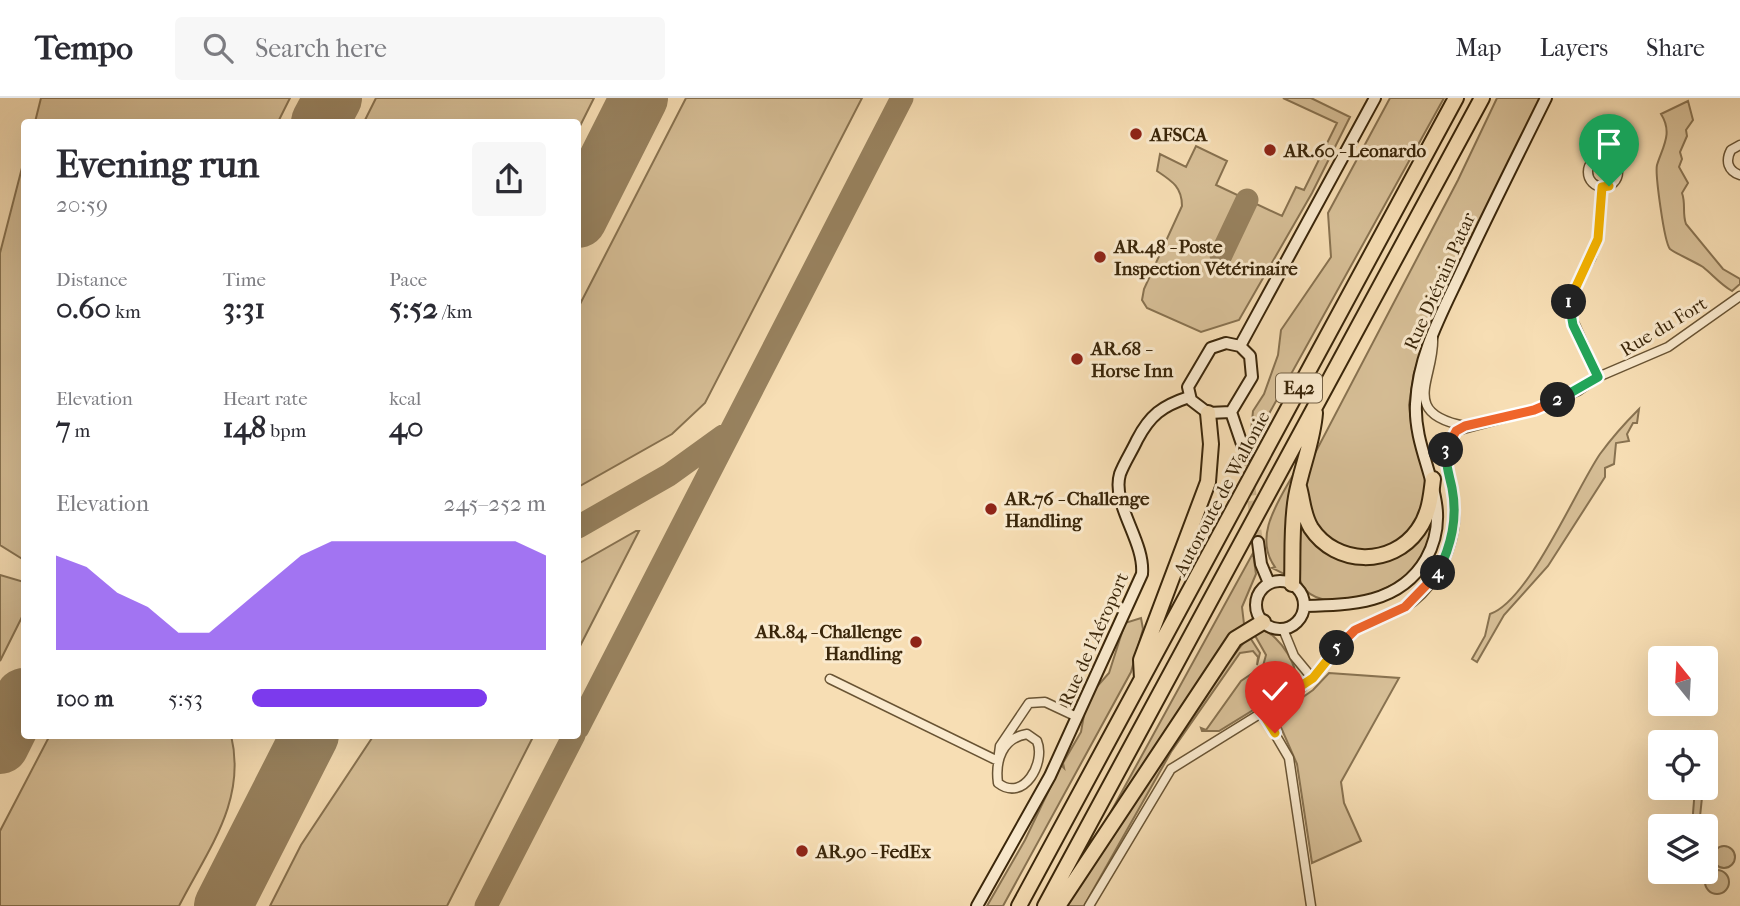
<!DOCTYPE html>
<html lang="en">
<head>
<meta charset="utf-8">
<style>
  body { margin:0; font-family:"IM FELL French Canon",serif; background:#f7f7f7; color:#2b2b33; height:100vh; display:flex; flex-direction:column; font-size:26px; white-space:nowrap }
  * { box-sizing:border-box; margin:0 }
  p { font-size:23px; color:#7c7c81 }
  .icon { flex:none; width:38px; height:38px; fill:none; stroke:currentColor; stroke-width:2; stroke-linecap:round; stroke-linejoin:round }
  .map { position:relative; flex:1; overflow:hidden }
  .side { position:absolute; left:21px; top:21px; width:560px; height:620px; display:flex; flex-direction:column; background:#fff; border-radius:7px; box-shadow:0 7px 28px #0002 }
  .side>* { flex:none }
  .needle { width:46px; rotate:342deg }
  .fabs { position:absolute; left:1648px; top:548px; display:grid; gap:14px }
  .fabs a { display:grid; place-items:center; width:70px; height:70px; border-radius:7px; background:#fff; box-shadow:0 7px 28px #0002; font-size:35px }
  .pin { position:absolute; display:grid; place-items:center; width:60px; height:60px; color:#fff; margin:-72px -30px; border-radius:50% 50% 50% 0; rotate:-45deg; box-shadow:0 0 7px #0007 }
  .pin .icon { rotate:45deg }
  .km { position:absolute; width:35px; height:35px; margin:-18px; border-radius:50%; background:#222; color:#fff; font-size:19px; line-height:35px; text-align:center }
  .round { display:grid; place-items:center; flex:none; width:74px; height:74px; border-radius:7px; background:#f7f7f7 }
  .overview { display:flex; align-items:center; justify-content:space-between; height:119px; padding:0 35px }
  h1 { font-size:38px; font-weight:700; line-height:52px }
  .figures { display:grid; grid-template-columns:repeat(3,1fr); gap:10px; height:119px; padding:7px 35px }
  .figures div { display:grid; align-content:center }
  .figures b { font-size:30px; font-weight:700 }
  .figures small { font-size:19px; font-weight:400 }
  .figures p { font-size:19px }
  .chart { height:196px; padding:14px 35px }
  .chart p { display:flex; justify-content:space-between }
  .chart svg { width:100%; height:126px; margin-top:7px; fill:#7c3aed; opacity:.7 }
  ul { padding:0 35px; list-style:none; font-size:23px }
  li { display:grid; grid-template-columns:112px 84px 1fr; align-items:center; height:52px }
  li i { height:18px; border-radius:9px; background:#7c3aed }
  header { display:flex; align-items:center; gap:42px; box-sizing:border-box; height:98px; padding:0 35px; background:#fff; border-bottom:2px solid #e1e1e2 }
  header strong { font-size:33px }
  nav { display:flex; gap:38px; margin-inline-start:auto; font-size:24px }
  .search { width:490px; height:63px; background:#f7f7f7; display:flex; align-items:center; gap:18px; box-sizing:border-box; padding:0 24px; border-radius:7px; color:#7c7c81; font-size:26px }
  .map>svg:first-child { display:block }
</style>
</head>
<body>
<header>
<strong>Tempo</strong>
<div class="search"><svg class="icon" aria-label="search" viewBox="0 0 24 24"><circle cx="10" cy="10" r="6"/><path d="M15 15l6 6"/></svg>Search here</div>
<nav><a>Map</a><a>Layers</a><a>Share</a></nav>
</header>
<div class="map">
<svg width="1740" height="808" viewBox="0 0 1740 808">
  <rect width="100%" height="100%" fill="#f7deb4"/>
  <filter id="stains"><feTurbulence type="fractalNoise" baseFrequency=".00286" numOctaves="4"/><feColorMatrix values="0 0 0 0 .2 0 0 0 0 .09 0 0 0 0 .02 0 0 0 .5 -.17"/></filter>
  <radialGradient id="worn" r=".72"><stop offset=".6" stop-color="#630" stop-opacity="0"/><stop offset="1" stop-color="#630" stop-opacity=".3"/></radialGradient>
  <path fill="#d7bf97" stroke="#887250" stroke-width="2" d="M41 0H290L278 24H35Z
    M376 0H594L578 32V24H364Z
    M686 0H862L705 305 672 336 578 389V210Z
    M1283 0H1311L1350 19 1312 95 1239 222 1201 234 1147 210 1142 202 1144 191 1182 108C1182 89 1172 83 1157 73L1160 56 1186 69 1196 48 1227 63 1216 87 1282 118 1296 89 1304 92 1337 25Z
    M1390 0H1444L1260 332 1251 333 1253 313 1264 296 1278 257 1281 232 1331 159 1328 115Z
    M1497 0H1541L1430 227 1414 275 1409 307 1412 332 1427 388 1420 422 1390 450 1352 454 1322 439 1307 407 1306 387 1313 359 1458 82Z
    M1688 3 1693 22 1686 32 1687 38 1680 54 1682 61 1679 69 1688 85 1682 95C1686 106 1682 115 1686 126L1723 171 1740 181V186L1732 193C1720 186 1713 177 1703 169 1695 164 1675 155 1670 151 1664 144 1655 75 1657 67 1663 48 1673 35 1661 16Z
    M24 62V462L0 447V155Z
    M1639 311 1637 325H1633L1627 336 1629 343 1616 345 1614 366 1605 370V379L1548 468 1504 517 1477 564 1472 561 1485 538 1490 516C1529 503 1576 391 1600 356 1611 341 1626 324 1639 311Z
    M1293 377V389L1288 478 1272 470 1275 469C1253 439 1278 404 1293 377Z
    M1434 416C1430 438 1426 458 1409 475 1389 495 1320 519 1302 487 1293 470 1301 440 1301 422L1308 434 1375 463Z
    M636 433H639L578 552V466Z
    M1253 455 1256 476 1242 509 1244 526 1102 730Z
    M0 477 24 484V515L0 563Z
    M1141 520 1143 531 1131 574 1003 808H987L1025 742 1061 667 1064 670 1063 665 1081 634 1087 600 1109 575 1125 525Z
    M1263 532C1279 537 1302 571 1294 587L1219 633H1202L1201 630 1206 632 1241 583 1263 568 1266 557 1253 534Z
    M1249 538 1260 555 1257 567 1258 559 1253 553 1240 555 1171 654 1084 808H1062L1205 594Z
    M1329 575 1399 580 1341 684 1344 705 1361 743 1312 765 1297 666 1276 618 1313 592Z
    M50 637H231C247 703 208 751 179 808H0V733Z
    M374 637H534L447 808H270L301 747Z
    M1695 690H1703L1699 728H1692Z
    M1713 759a11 11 0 1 1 22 0a11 11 0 1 1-22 0Z
    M1705 784a12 12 0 1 1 24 0a12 12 0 1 1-24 0Z"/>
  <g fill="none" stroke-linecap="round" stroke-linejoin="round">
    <path stroke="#98825f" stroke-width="23" d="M1221 157 1247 102
      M578 429 669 377 723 338
      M578 630 902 0
      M223 808 283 701 326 637
      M486 808 574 637"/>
    <path stroke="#98825f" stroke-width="58" d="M320 24 333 0
      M578 121 639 0
      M0 647 24 599
      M223 808 310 637"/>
    <path stroke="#d1b992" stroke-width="10" stroke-dasharray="10 5" stroke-linecap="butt" d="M1246 358 1258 444"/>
    <defs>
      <path id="street" d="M1740 47 1731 52C1725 63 1728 73 1740 77
        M1588 74a15 15 0 1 1 30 0a15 15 0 1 1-30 0Z
        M1433 238C1436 279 1397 315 1465 328
        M1598 279 1568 211 1570 198 1591 160 1598 141 1602 89
        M1283 531 1294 558 1313 581
        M830 581 998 663 1000 648 1029 605 1045 604 1077 619
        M1262 614 1289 660 1311 808
        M1027 636 1037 643C1046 664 1024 705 998 685 995 663 1002 640 1027 636Z
        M1089 808 1171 671 1300 591C1322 574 1333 548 1355 532 1370 522 1388 519 1404 510 1431 494 1449 462 1454 431 1460 396 1435 364 1456 333L1534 312 1578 293 1598 279 1668 249 1740 198"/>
      <path id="secondary" d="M1226 245 1240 248 1250 258 1252 279 1231 314 1208 315 1191 302 1188 289 1211 250Z
        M1240 248 1375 0
        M1231 314 1246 358
        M1258 444 1261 466 1269 485
        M1256 507a24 24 0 1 1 48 0a24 24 0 1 1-48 0Z
        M1304 508C1351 507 1400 506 1426 461 1457 406 1413 361 1416 306 1418 257 1442 215 1462 172 1489 114 1518 57 1546 0
        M977 808 1050 678 1142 476C1145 443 1111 406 1120 376 1124 365 1132 353 1137 342 1150 317 1162 308 1189 299"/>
      <path id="highway" d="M1299 389C1303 403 1303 417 1311 430 1336 468 1392 469 1418 432 1429 417 1431 399 1433 381
        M1292 486C1293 458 1291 427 1296 399 1301 370 1313 344 1315 315
        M1142 581 1141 562 1208 384 1211 346 1208 315
        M1019 808 1456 0
        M1045 808 1482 0
        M1058 808 1235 541 1263 524"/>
    </defs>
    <use href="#street" stroke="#695434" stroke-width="11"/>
    <use href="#secondary" stroke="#3a260a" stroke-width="14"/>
    <use href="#highway" stroke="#3a260a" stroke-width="18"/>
    <use href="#street" stroke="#faeace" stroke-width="8"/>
    <use href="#secondary" stroke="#faeace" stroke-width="10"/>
    <use href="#highway" stroke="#f7deb4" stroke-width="14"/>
  </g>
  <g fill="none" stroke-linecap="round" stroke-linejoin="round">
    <defs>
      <path id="split-1" d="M1569 204 1598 141 1602 89 1609 88"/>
      <path id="split-2" d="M1558 302 1598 279 1573 227 1569 204"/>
      <path id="split-3" d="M1446 352 1456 333 1465 328 1534 312 1558 302"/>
      <path id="split-4" d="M1438 475C1451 447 1458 421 1452 390 1449 376 1445 365 1446 352"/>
      <path id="split-5" d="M1337 550 1355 532 1405 509 1438 475"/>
      <path id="split-6" d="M1275 635 1262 614 1313 580 1337 550"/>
    </defs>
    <use href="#split-1" stroke="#fff" stroke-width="14"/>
    <use href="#split-2" stroke="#fff" stroke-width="14"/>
    <use href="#split-3" stroke="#fff" stroke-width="14"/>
    <use href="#split-4" stroke="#fff" stroke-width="14"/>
    <use href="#split-5" stroke="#fff" stroke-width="14"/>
    <use href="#split-6" stroke="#fff" stroke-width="14"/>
    <use href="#split-1" stroke="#f5b400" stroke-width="9"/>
    <use href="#split-2" stroke="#22a559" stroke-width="9"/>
    <use href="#split-3" stroke="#f0652b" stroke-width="9"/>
    <use href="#split-4" stroke="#22a559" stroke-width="9"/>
    <use href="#split-5" stroke="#f0652b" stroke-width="9"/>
    <use href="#split-6" stroke="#f5b400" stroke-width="9"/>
  </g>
  <g fill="#8f2418" stroke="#faeace" stroke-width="2.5">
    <circle cx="1136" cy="36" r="7"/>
    <circle cx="1270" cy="52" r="7"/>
    <circle cx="1100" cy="159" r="7"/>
    <circle cx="1077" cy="261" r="7"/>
    <circle cx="991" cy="411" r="7"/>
    <circle cx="916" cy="544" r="7"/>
    <circle cx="802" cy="753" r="7"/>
  </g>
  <g text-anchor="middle" stroke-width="6" stroke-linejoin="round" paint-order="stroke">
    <rect fill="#faeace" stroke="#746145" stroke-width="2" x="1276" y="275.5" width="46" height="29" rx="5"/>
    <g font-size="18" font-weight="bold" fill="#3a260a">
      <text x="1299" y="296">E42</text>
    </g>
    <g font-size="19" font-weight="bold" fill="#3a260a" stroke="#faeace" text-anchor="start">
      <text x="1150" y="43">AFSCA</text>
      <text x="1284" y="59">AR.60 - Leonardo</text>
      <text x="1114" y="155">AR.48 - Poste<tspan x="1114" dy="22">Inspection Vétérinaire</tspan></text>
      <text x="1091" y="257">AR.68 -<tspan x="1091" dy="22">Horse Inn</tspan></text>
      <text x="1005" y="407">AR.76 - Challenge<tspan x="1005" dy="22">Handling</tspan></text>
      <text x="902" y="540" text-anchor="end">AR.84 - Challenge<tspan x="902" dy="22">Handling</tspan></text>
      <text x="816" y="760">AR.90 - FedEx</text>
    </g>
    <g font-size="19" fill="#3a260a" stroke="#faeace">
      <text transform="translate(1439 183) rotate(-66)" y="7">Rue Diérain Patar</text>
      <text transform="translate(1663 228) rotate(-31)" y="7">Rue du Fort</text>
      <text transform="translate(1221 395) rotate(-62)" y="7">Autoroute de Wallonie</text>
      <text transform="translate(1093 541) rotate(-66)" y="7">Rue de l'Aéroport</text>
    </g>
  </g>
  <rect width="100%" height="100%" filter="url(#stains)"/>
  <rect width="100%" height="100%" fill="url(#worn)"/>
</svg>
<div class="fabs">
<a><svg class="needle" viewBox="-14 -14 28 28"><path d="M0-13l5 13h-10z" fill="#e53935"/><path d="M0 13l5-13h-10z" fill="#7c7c81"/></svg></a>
<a><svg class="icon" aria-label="locate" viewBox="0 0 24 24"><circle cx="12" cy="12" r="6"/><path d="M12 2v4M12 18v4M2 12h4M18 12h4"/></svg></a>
<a><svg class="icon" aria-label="layers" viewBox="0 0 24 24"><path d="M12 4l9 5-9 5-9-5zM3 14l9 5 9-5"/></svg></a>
</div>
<div class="pin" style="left:1609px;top:88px;background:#1e9e55"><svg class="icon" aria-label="arrive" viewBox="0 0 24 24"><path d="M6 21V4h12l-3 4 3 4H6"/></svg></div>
<div class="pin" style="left:1275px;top:635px;background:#d93025"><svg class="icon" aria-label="check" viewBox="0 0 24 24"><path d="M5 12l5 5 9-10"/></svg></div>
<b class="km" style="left:1569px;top:204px">1</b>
<b class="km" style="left:1558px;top:302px">2</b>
<b class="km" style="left:1446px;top:352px">3</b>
<b class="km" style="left:1438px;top:475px">4</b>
<b class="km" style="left:1337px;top:550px">5</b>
<section class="side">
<div class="overview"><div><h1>Evening run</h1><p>20:59</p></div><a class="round"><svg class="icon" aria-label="share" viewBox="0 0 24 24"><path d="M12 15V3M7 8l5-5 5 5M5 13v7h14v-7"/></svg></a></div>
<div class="figures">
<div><p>Distance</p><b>0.60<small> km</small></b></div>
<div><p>Time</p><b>3:31</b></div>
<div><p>Pace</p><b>5:52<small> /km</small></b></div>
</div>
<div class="figures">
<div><p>Elevation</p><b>7<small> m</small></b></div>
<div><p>Heart rate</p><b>148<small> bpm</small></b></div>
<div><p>kcal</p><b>40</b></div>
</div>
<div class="chart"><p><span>Elevation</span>245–252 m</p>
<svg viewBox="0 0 160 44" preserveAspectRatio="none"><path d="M0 44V11L10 15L20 24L30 29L40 38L50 38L60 29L70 20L80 11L90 6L100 6L110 6L120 6L130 6L140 6L150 6L160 11V44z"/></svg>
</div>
<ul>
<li><b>100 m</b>5:53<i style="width:80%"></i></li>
</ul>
</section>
</div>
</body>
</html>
